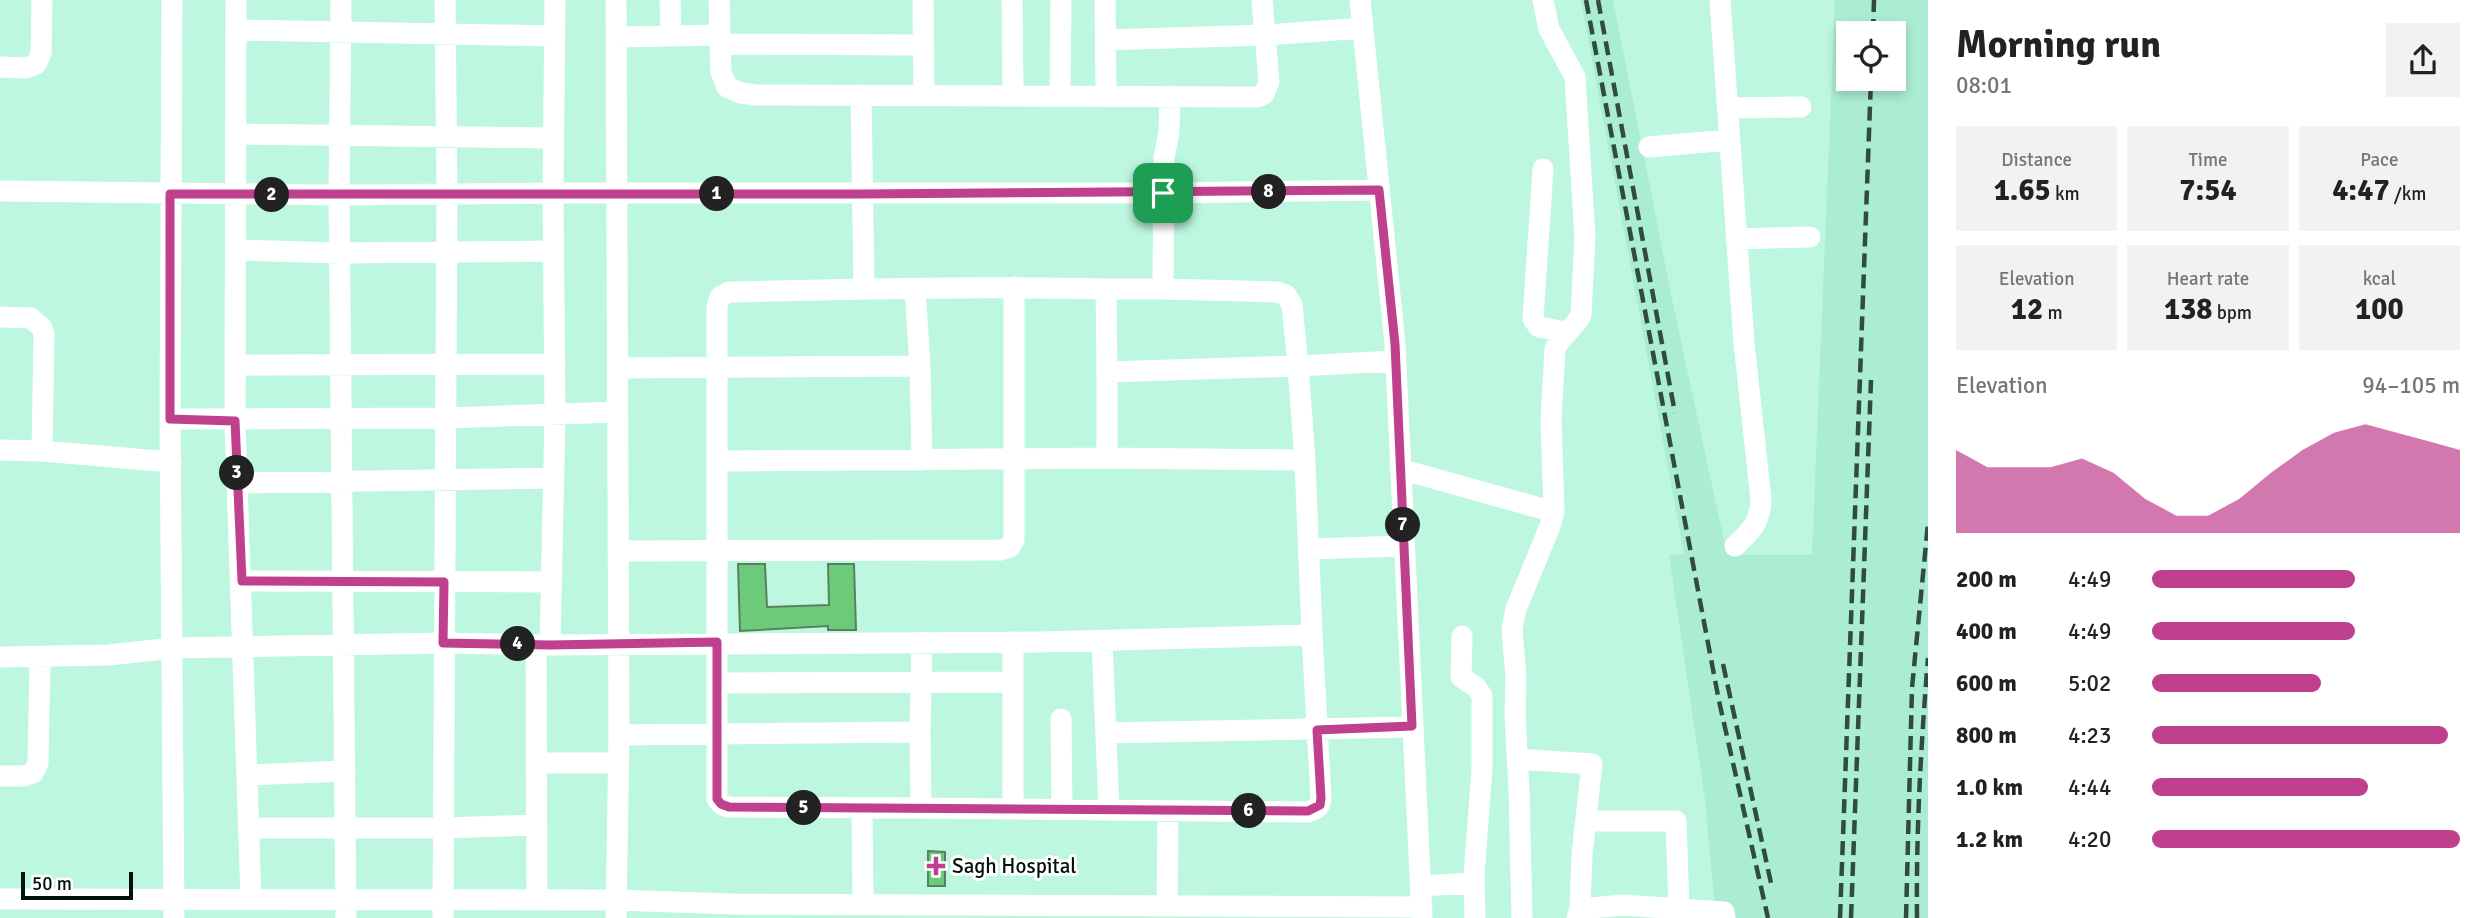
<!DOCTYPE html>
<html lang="en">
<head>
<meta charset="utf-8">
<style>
  body { margin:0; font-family:Signika,sans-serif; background:#f2f2f2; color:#222; height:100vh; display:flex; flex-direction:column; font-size:26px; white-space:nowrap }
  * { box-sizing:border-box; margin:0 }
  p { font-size:23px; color:#767676 }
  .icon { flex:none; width:38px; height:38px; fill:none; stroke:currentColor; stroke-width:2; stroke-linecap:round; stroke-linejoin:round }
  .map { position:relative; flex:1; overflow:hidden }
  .side { display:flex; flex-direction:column; background:#fff; width:560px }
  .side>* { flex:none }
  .tools { position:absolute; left:1836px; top:21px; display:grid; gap:14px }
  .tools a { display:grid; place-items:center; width:70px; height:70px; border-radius:0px; background:#fff; box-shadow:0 4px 10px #0003; font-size:35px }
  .scale { position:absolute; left:21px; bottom:18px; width:112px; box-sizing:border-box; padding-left:7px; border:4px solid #00120a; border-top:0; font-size:19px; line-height:24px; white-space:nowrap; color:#00120a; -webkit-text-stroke:5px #fff; paint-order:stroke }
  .pin { position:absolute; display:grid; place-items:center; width:60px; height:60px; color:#fff; margin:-30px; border-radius:14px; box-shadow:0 4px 10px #0006 }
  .km { position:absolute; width:35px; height:35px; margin:-18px; border-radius:50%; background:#222; color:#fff; font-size:19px; line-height:35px; text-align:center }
  .round { display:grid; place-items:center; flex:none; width:74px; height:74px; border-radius:0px; background:#f2f2f2 }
  .head { display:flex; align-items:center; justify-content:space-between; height:119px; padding:0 28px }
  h1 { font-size:38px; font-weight:800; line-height:52px }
  .figures { display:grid; grid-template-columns:repeat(3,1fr); gap:10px; height:119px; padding:7px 28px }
  .figures div { display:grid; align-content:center; border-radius:0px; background:#f2f2f2; text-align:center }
  .figures b { font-size:30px; font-weight:800 }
  .figures small { font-size:19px; font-weight:400 }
  .figures p { font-size:19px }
  .chart { height:196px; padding:14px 28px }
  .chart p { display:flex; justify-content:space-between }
  .chart svg { width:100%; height:126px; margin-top:7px; fill:#bf408c; opacity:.7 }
  ul { padding:0 28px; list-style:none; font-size:23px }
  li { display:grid; grid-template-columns:112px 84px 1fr; align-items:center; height:52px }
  li i { height:18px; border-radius:9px; background:#bf408c }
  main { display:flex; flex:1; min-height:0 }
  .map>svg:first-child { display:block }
</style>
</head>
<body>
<main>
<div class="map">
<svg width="1928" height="918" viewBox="0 0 1928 918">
  <rect width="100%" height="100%" fill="#bdf7df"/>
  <path fill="#abedd2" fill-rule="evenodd" d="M1581 0H1613L1672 299 1727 555H1812L1835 0H1928V918H1716L1705 800 1669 555 1684 554ZM1848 33H1894V79H1848Z"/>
  <path fill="#6cca7b" stroke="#5a805e" stroke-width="2" d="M738 564H765L767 607 829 605 828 564H854L856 630H828V626L740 631Z
    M928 851 945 852V886H928Z"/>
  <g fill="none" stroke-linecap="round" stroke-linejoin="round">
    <path stroke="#fff" stroke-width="21" d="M172 0 170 419 174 918
      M236 0 235 421 251 899
      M341 0 339 195 346 918
      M670 0 671 36
      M719 0 721 72 727 87 741 93 756 95 1257 97 1264 94 1269 82 1262 0
      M923 0 924 95
      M1012 0 1013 95
      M1105 0 1106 96
      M1360 0 1395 344 1422 918
      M1543 0 1549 29 1575 77 1585 237 1581 315C1574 329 1561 335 1555 349L1551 420 1554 512
      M1720 0 1744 343 1761 500C1760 523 1751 531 1735 546
      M236 30 555 36
      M616 37 720 35
      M1105 40 1266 35 1363 28
      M720 44 923 45
      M0 67 26 68 36 64 41 54 42 0
      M861 95 864 288
      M1060 95 1061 0
      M1727 108 1801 107
      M236 134 554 138
      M1649 147 1729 140
      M1543 169 1533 319 1539 327 1566 332
      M0 191 339 195 553 193H1163L1379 190
      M1736 239 1810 237
      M236 250 339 253 553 251
      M1163 289H1106L1107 372 1298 366 1292 305 1286 295 1277 292 1163 289 1164 157 1169 132 1170 96
      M0 317 31 318 42 328 44 335 42 451
      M236 365 555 364
      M920 366 922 460
      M617 368 920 366 915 289
      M170 419 446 418 617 412
      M0 450 42 451 171 462
      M1107 458 1305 460 1312 635
      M1305 460 1298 366 1395 361
      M717 461 1107 458V372
      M1400 469 1554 512 1550 526 1516 609 1512 629 1516 676 1515 714 1519 790 1522 918
      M237 483 554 478
      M1309 549 1404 546
      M618 551 1001 550 1010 547 1014 540V287
      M242 581 550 582
      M1462 636 1461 677 1476 687 1482 696V769L1474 875 1475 918
      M1013 642V809
      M1102 642 1109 810
      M536 645 537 900
      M550 645 555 415 553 193 555 0
      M0 657 109 655 173 648 443 643 550 645 1039 642 1312 635 1321 798C1320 807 1317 809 1308 812L921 808
      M717 683 1013 682
      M1061 719 1062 809
      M920 732 922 642
      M1106 733 1412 727
      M619 735 920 732 921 808 728 807 721 804 717 799V307L720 297 729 292C855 289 980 286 1106 289
      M1517 759 1592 764 1582 854 1580 909 1577 918
      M536 763H618
      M248 775 345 771
      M0 776H23L33 773 38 763 40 658
      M862 809 863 904
      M1586 821H1676L1679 909
      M249 828H443L537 825
      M1420 886 1474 883
      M0 899 616 900 732 904 1422 907
      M1167 905 1168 811
      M1580 909 1623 905 1724 912 1725 918
      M443 918 447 193 445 0
      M616 918 619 735 616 0"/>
    <path stroke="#304c40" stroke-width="4.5" stroke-dasharray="14 7" stroke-linecap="butt" d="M1586 0 1719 701 1768 918
      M1598 0 1675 413
      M1873 33 1874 0
      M1723 664 1771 883
      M1840 918 1871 79
      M1851 918 1871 380
      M1906 918 1912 688 1928 523
      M1917 918C1916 831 1921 744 1928 658"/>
  </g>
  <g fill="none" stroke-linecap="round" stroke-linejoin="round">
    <defs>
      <path id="route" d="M1379 190 1395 344 1412 726 1317 730 1321 798 1320 805 1308 811 729 807 721 804 717 799V642L550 645 443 643 444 582 242 581 235 421 170 419V194H862Z"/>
    </defs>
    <use href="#route" stroke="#fff" stroke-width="14"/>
    <use href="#route" stroke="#bf408c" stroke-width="9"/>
  </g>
  <path fill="#bf408c" stroke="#fff" stroke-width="2.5" d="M932.5 855.5h7v7h7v7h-7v7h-7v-7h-7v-7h7z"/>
  <g text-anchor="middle" stroke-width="6" stroke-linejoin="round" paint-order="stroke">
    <g font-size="21" fill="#00120a" stroke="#fff" text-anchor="start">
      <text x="952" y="873">Sagh Hospital</text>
    </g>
  </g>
</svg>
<div class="tools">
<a><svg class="icon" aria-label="locate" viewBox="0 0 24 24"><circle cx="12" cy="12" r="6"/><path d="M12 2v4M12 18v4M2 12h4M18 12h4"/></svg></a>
</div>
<div class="scale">50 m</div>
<div class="pin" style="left:1163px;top:193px;background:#1e9e55"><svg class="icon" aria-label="arrive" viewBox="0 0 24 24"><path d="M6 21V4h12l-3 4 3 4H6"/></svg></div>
<b class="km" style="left:717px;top:194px">1</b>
<b class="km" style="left:272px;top:195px">2</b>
<b class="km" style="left:237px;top:473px">3</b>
<b class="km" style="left:518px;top:644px">4</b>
<b class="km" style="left:804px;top:808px">5</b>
<b class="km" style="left:1249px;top:811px">6</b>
<b class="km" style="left:1403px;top:525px">7</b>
<b class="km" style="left:1269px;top:192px">8</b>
</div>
<section class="side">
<div class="head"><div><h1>Morning run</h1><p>08:01</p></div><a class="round"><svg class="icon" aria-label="share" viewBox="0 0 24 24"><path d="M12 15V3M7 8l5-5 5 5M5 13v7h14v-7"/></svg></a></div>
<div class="figures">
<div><p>Distance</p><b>1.65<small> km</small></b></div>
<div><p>Time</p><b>7:54</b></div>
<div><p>Pace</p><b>4:47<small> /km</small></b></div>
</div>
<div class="figures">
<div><p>Elevation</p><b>12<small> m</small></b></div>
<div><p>Heart rate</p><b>138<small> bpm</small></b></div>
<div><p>kcal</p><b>100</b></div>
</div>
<div class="chart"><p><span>Elevation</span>94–105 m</p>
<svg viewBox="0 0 160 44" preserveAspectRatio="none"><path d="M0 44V15L10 21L20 21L30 21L40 18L50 23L60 32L70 38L80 38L90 32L100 23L110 15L120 9L130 6L140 9L150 12L160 15V44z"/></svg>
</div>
<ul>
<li><b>200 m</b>4:49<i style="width:66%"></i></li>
<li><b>400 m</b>4:49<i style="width:66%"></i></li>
<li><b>600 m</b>5:02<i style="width:55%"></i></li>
<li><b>800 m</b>4:23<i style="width:96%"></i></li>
<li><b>1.0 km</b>4:44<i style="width:70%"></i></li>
<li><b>1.2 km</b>4:20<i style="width:100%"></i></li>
</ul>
</section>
</main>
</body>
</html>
